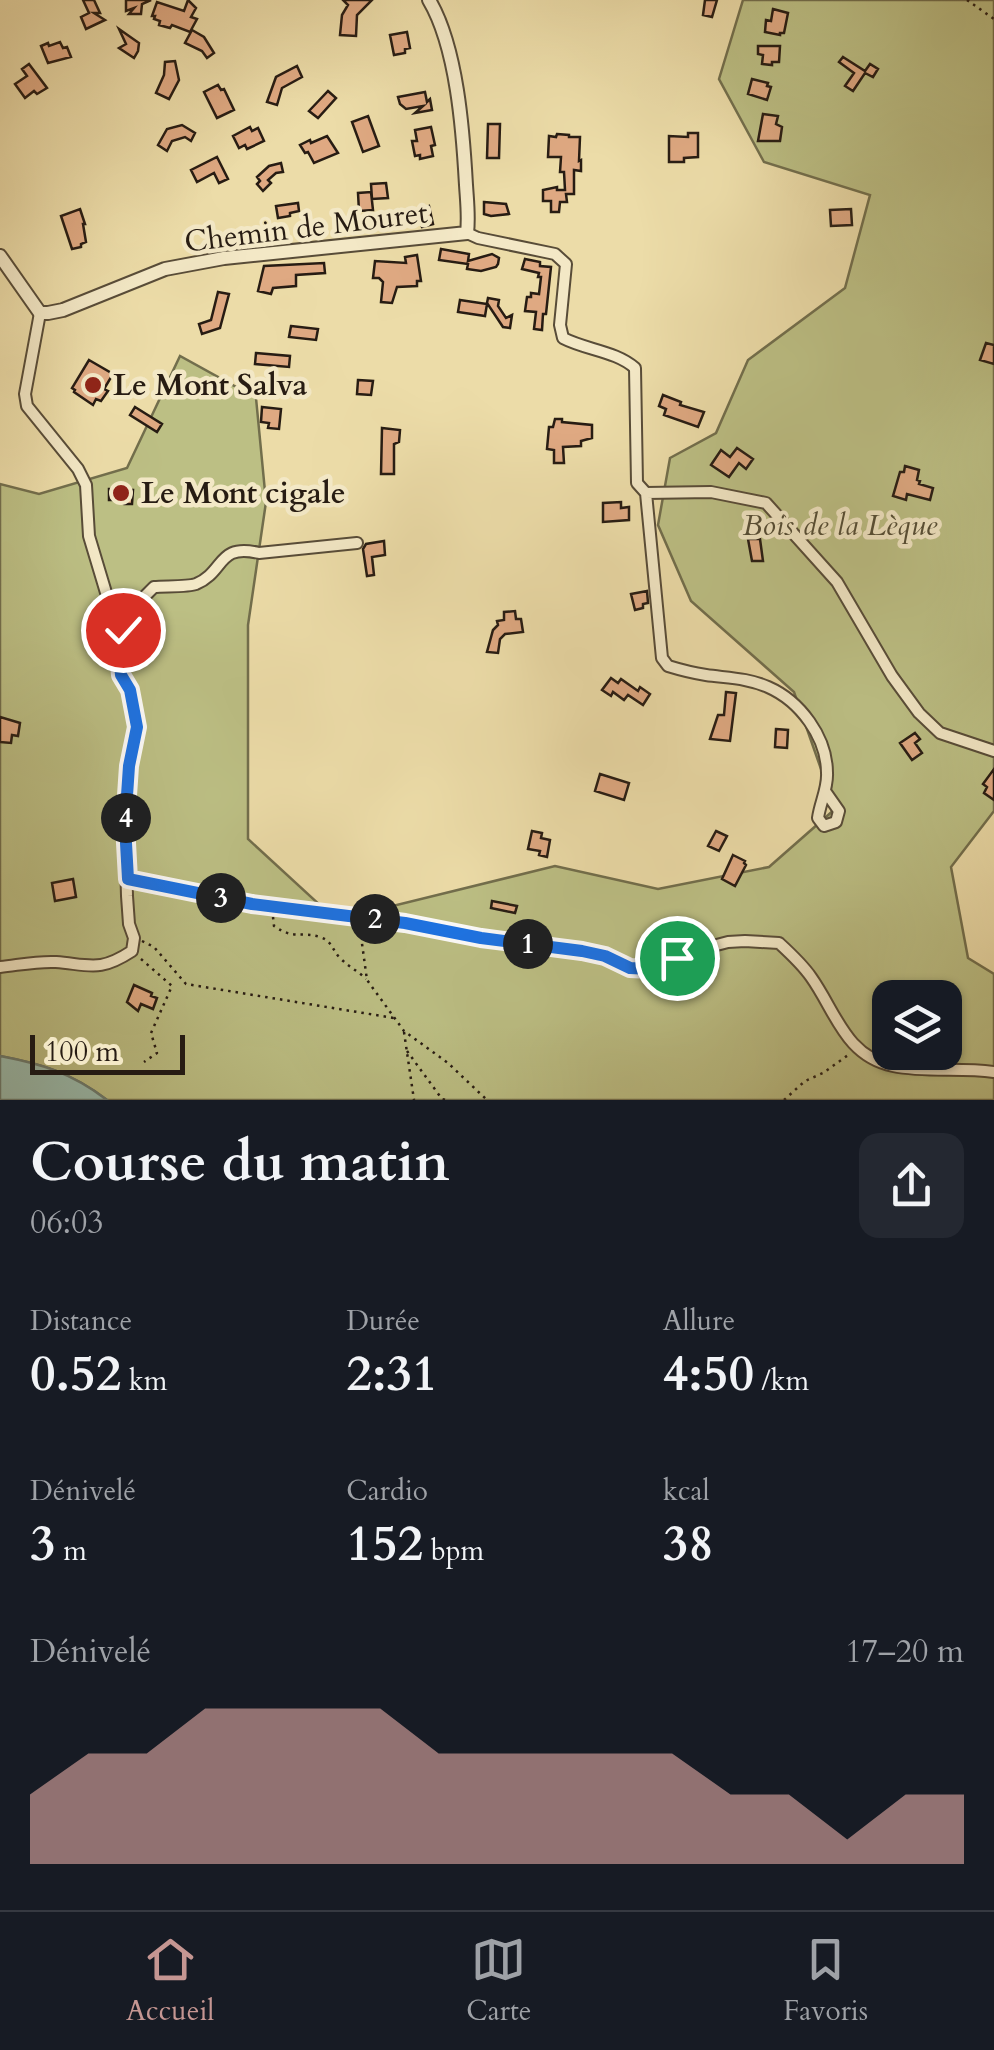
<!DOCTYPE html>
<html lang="fr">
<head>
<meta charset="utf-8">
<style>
  body { margin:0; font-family:Cardo,serif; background:#242831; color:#f1f3f6; height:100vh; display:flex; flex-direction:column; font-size:38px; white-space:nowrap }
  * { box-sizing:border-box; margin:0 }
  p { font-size:32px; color:#9ea1a6 }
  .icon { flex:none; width:55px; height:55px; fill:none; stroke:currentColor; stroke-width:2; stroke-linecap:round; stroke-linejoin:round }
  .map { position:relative; height:1100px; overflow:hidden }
  .details { display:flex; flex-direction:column; background:#171b24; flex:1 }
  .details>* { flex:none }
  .tools { position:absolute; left:872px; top:980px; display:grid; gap:20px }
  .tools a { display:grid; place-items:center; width:90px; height:90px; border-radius:20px; background:#171b24; box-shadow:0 2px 8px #0004; font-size:50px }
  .scale { position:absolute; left:30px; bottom:25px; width:155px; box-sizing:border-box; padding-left:10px; border:5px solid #271c13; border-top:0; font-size:28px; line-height:35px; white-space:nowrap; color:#271c13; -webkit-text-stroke:8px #f3e8c6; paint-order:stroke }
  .pin { position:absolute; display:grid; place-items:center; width:85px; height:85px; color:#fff; margin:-42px; border:5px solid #fff; border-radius:50%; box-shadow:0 2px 10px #0007 }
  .km { position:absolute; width:50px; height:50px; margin:-25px; border-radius:50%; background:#222; color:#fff; font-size:28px; line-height:50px; text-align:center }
  .round { display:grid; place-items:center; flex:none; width:105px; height:105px; border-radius:20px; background:#242831 }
  .overview { display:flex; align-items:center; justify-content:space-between; height:170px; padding:0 30px }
  h1 { font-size:55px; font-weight:600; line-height:75px }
  .metrics { display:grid; grid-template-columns:repeat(3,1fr); gap:15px; height:170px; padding:10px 30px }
  .metrics div { display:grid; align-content:center }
  .metrics b { font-size:50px; font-weight:600 }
  .metrics small { font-size:28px; font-weight:400 }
  .metrics p { font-size:28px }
  .chart { height:280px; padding:20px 30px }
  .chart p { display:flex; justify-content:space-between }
  .chart svg { width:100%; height:180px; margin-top:10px; fill:#c59692; opacity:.7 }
  .dock { display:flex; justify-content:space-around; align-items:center; height:140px; border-top:2px solid #363941; background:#171b24; font-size:28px; color:#9ea1a6 }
  .dock a { display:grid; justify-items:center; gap:5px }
  .dock .current { color:#c59692 }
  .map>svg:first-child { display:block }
</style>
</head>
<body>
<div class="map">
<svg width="994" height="1100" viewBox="0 0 994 1100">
  <rect width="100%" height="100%" fill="#ecdca8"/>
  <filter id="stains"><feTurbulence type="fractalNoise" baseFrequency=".002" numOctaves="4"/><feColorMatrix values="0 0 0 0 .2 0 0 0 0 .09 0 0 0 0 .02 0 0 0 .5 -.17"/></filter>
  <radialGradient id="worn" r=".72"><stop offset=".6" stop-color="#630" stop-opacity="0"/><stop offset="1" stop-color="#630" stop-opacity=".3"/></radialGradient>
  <path fill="#bcbf84" stroke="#726e4c" stroke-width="2.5" fill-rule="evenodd" d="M743 0H994V811L951 867 968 958 994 974V1100H107C72 1073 42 1064 0 1056V484L39 494 127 468 180 356 256 398 266 502 248 625V839L336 920 555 866 658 889 769 867 835 809 794 692 691 601 658 525 670 458 716 433 748 360 845 288 870 195 764 162 719 79ZM890 998H945V1052H890Z"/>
  <path fill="#99bbad" stroke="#6b7b6f" stroke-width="2.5" d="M0 1056C42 1064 72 1073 107 1100H0Z"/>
  <path fill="#dfa982" stroke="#271c13" stroke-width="2.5" d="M83 0H94L100 13H94L105 20 86 29 81 17 89 13Z
    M126 0H151L142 4 141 14H129L134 8 126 11Z
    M188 0 196 8 191 17 197 19 190 32 172 25 170 28 159 25 160 21 154 19 155 16H152L157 2 184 11Z
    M343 0H372L357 15 356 36 340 35 342 15 348 5Z
    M705 0H717L712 17 703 15Z
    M773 9 788 13 784 33H780V35L765 32 766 20 771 21Z
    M119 29 139 43 138 51 134 58 119 48 126 44Z
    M192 30 204 37 214 53 207 58 202 51 185 43Z
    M407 32 410 48 405 49V53L394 55 390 35Z
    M60 42 63 48 67 47 71 57 48 63 41 46 48 43 49 46Z
    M758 46H780L779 62H772V65L762 64 763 55 758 54Z
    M843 57 865 71 870 64 878 69 873 77 865 73 853 91 845 86 854 73 839 62Z
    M175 61 179 80 169 99 156 93 164 75 165 62Z
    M29 64 47 88 37 94 34 91 25 98 15 84 27 76 22 69Z
    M297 66 302 77 282 88 277 105 267 102 276 77Z
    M752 79 768 83 767 86 771 87 767 100 748 94Z
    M218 85 221 90 224 89 234 110 217 118 204 92Z
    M328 91 336 98 318 118 309 111Z
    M425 92 427 102 430 99 432 110 415 113 423 106 406 109 400 104 398 97Z
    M763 114 778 116 776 124 782 127 780 141H758Z
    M368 116 379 146 363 152 352 122Z
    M488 124H500L499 158H487Z
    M182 125 195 133 191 141 185 137 172 141 167 151 158 145 167 129Z
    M250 127 252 131 258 128 264 141 247 149 245 145 239 148 233 136Z
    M431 127 435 145 431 146 433 156 420 159V155L415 156 412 141H417L415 130Z
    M688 133H698V157L684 158V162H669V136L688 137Z
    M557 134 569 135V137H580L579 161 581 160V171L574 170V194H566L567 202H560L559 212H551V201H543V190L557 187V190H565L564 172H560L561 157H548L549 136 556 137Z
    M327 136 338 153 314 163 308 152 305 153 300 145 310 140 311 143Z
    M217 157 228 179 219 183 214 173 197 182 191 170Z
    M281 163 283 172 276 173 268 180 271 183 263 191 257 184 260 181 257 177 269 166Z
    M386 183 388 198 372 199 371 184Z
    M371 192 373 210 359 211 358 193Z
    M484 202 506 204 509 214 491 216 484 214Z
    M298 203 299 211 290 213V216L278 218 276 206Z
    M429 206 433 224 422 227 416 212Z
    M80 209 85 224H83L86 242 81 244V247L72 249 61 216Z
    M851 209 852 225 831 226 830 210Z
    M441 249 469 254 468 261 492 254 499 258 498 264 496 267 481 271 467 269 468 264 439 260Z
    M417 255 421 281H417V286L397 287 392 303 381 302 383 282 379 278H373L375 261 406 263 405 257Z
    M525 259 540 262V266L551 267 546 314H543L542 330 534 329 536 312 525 311 527 297H531V293L539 294 541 277H538L539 273 522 269Z
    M324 263 325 273 296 275V286L273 288 271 294 258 291 264 266Z
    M218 292 229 294 220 328 202 334 199 324 211 320Z
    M488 298 499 300 498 306 506 318 512 315 510 328 503 327 487 303Z
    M460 300 487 304 485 316 458 312Z
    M291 326 318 329 316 340 289 337Z
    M986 343 994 345V364L980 360Z
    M256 353 290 356 289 367 255 364Z
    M89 360 113 374 104 389 108 391 101 401 96 399 93 405 74 392 75 390 72 388Z
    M358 380 373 381 371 395 357 394Z
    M663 395 681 402 680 405 704 412 698 427 664 415 666 409 659 406Z
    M135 407 162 424 157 432 130 415Z
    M262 407 281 409 279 429 268 428 269 423 261 422Z
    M555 419H562V422L592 425V438L581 441V446L563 447 564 463H554V450L547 449 549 427H553Z
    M382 428 400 430 399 442 394 444V474H381Z
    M737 448 753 459 746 469 739 463 729 477 711 465 721 450 730 457Z
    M905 466 919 470 917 480 920 481 919 484 933 488 930 500 907 494 906 500 893 496 900 472H904Z
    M109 489 133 490 132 504H124L119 500H109Z
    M621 502V508L629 507V520L603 522V503Z
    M748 539H760L763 561H752Z
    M384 541 385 555 372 557 374 575 367 576 363 549 366 544Z
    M647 591 648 603 643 604V608L635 610 631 594Z
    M515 611 516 619H521L523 632 505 634 500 639 498 653 487 652 493 630 498 625 497 621 504 620V612Z
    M611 678 618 683 621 679 638 691 640 687 650 694 643 705 628 695 624 700 613 692 611 696 602 690Z
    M726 692 736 693 730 741 710 739 718 715H724Z
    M0 717 20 723 18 736 12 735 11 743 0 742Z
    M776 729 788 730 787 748 775 747Z
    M915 733 920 739 915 743 922 753 912 760 900 743Z
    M994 769V800L984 793 987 787 983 784Z
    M600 774 629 783 624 800 595 791Z
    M532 831 542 833 541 838 550 840 547 857 539 855 540 851 528 849Z
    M716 831 727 836 719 851 708 846Z
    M733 855 745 861 744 863 746 865 735 886 722 879Z
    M73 879 76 897 55 901 52 883Z
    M492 901 517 906 515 913 491 908Z
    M134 985 152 993 151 996 157 998 153 1009 141 1004 138 1011 127 1002Z"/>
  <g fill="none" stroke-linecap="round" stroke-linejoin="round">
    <defs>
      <path id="minor" d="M467 233 478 238 555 254 566 264 560 325 563 338C586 350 616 351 635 368L637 483 646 493 711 492 766 503 837 582 892 676 919 713 940 733 994 751
        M646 493 662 658 668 666C681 670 693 673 706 675 727 678 748 678 768 687 800 701 827 737 827 773 828 788 820 803 818 818L824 826 836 822 839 811 825 791
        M123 630 139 602 154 587C165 586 188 587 196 584 225 572 217 543 259 553L357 543
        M128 879 252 903 405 923 478 938 582 951 605 955 630 968 651 969 709 947 728 942 745 941 779 943C791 954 802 964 811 977 836 1012 845 1056 893 1066 927 1073 960 1067 994 1072
        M0 967C19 965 37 961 56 962 91 965 100 972 132 951L134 938 129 924 127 896 125 825 129 766 137 727 130 690 121 675 119 654 123 630 118 614 110 606 89 536 86 485 78 469 27 406 25 394 40 313"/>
      <path id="tertiary" d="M0 256 40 313H48L63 310 165 269 224 258 467 233C469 217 467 201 466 185 463 131 457 47 429 0"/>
    </defs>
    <use href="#minor" stroke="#584c38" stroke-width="14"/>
    <use href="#tertiary" stroke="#584c38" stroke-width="16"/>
    <path stroke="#271c13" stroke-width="2.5" stroke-dasharray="2.5 5" stroke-linecap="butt" d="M967 0 994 19
      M273 917 274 926C294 940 301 931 320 937 333 941 332 951 341 959 349 967 358 971 366 979
      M360 929 367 980 404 1031 448 1063 487 1100
      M142 941 154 947 186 984 394 1018
      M141 959 172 986 151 1033 157 1053 144 1062
      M404 1032 414 1100
      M407 1051 442 1099 446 1100
      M784 1100 805 1081 823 1073 851 1053"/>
    <use href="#minor" stroke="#f3e8c6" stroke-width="10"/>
    <use href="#tertiary" stroke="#f3e8c6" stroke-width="12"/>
  </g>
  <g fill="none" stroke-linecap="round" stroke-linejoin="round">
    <defs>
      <path id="route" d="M123 630 119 654 121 675 130 690 137 727 129 766 125 825 128 879 252 904 405 923 481 938 582 951 605 956 630 968 651 969 677 958"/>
    </defs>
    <use href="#route" stroke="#fff" stroke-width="20"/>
    <use href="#route" stroke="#1a73e8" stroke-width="12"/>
  </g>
  <g fill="#8f2418" stroke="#f3e8c6" stroke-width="4">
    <circle cx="93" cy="385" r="10"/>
    <circle cx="121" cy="493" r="10"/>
  </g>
  <g text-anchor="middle" stroke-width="9" stroke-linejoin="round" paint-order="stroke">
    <g font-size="30" fill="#271c13" stroke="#f3e8c6">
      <text transform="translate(306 227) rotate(-7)" y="10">Chemin de Mouret</text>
    </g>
    <g font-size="30" font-weight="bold" fill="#271c13" stroke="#f3e8c6" text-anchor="start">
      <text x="113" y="395">Le Mont Salva</text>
      <text x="141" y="503">Le Mont cigale</text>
    </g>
    <g font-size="30" font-style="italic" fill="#544d35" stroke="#f3e8c6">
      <text x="840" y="535">Bois de la Lèque</text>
    </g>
  </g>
  <rect width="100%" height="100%" filter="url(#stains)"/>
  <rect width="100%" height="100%" fill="url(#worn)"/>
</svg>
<div class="tools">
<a><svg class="icon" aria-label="layers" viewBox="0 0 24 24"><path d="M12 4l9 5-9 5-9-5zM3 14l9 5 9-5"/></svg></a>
</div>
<div class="scale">100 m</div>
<div class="pin" style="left:677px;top:958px;background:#1e9e55"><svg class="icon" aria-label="arrive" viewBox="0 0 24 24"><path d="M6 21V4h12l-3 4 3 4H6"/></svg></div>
<div class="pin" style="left:123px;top:630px;background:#d93025"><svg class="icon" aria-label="check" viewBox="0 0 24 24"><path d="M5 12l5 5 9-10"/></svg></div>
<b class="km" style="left:528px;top:944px">1</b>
<b class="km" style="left:375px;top:919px">2</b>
<b class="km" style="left:221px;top:898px">3</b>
<b class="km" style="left:126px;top:818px">4</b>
</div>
<section class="details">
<div class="overview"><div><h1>Course du matin</h1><p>06:03</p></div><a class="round"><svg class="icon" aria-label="share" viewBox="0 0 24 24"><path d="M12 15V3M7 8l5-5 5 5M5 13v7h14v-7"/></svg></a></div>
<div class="metrics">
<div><p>Distance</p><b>0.52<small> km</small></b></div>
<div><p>Durée</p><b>2:31</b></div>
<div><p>Allure</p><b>4:50<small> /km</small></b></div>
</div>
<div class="metrics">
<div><p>Dénivelé</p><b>3<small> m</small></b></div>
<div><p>Cardio</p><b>152<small> bpm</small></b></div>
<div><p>kcal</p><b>38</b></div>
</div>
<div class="chart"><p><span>Dénivelé</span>17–20 m</p>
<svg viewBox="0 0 160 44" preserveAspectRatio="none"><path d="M0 44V27L10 17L20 17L30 6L40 6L50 6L60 6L70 17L80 17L90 17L100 17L110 17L120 27L130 27L140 38L150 27L160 27V44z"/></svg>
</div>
</section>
<nav class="dock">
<a class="current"><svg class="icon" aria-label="home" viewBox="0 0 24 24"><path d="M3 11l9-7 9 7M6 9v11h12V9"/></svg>Accueil</a>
<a><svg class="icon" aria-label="map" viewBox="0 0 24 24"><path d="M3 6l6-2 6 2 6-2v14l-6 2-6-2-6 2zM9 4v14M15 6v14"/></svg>Carte</a>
<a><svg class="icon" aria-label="saved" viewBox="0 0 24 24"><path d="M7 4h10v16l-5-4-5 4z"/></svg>Favoris</a>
</nav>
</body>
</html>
